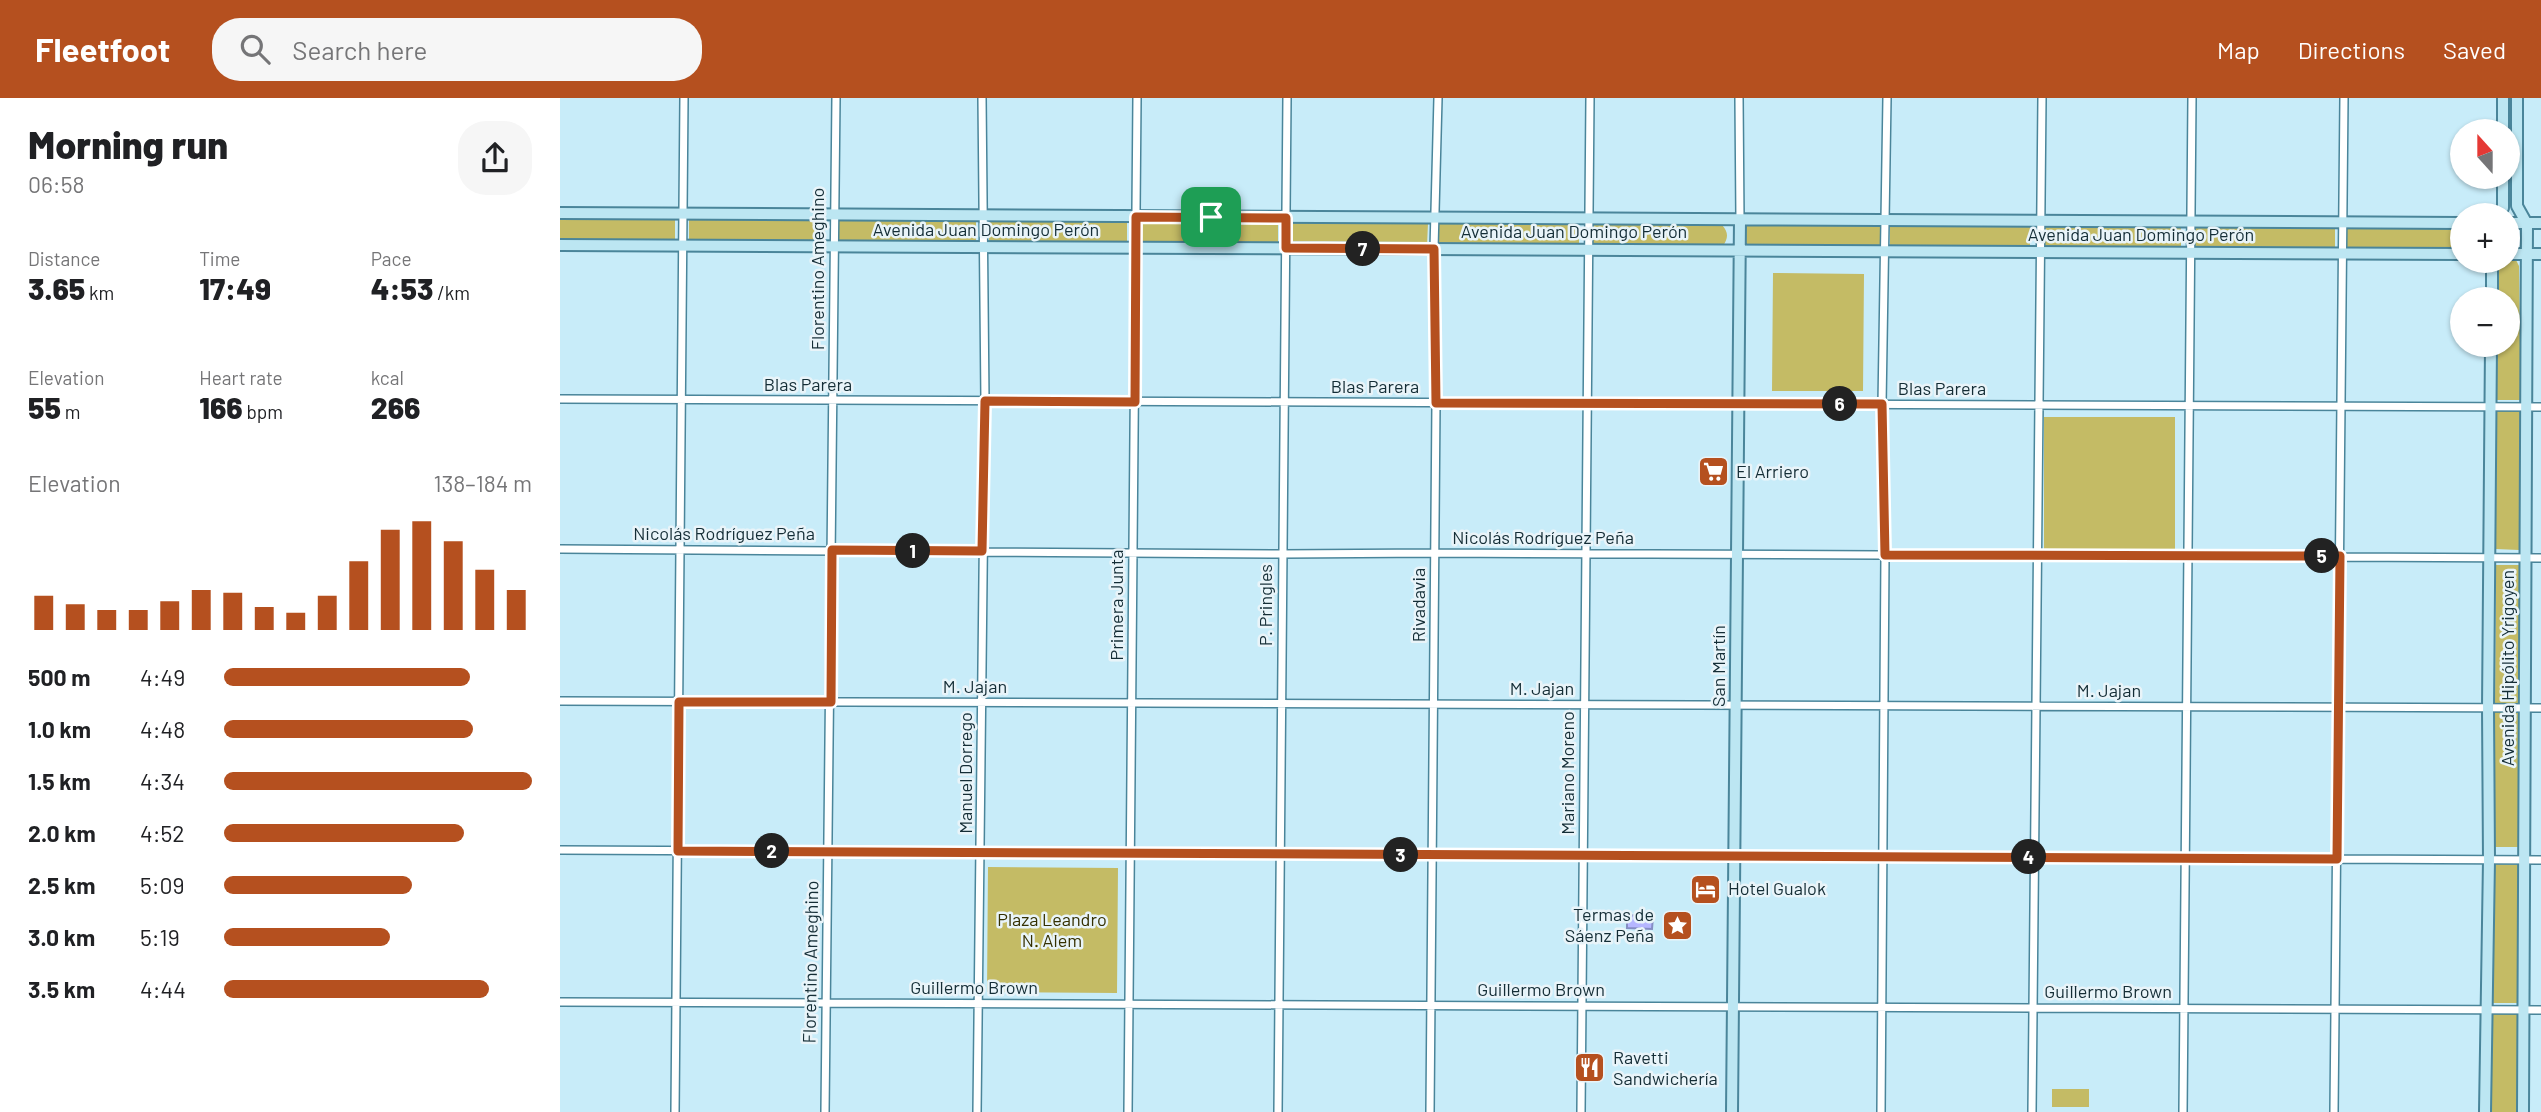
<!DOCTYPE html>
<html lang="en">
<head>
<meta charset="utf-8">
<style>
  body { margin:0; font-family:Barlow,sans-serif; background:#f6f6f6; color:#202124; height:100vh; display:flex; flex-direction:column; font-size:26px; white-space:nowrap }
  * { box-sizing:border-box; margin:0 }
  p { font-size:23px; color:#757577 }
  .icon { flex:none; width:38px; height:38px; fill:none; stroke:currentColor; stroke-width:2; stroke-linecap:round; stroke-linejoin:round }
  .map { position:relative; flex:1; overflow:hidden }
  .sheet { display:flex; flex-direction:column; background:#fff; width:560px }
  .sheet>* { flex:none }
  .needle { width:46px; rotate:339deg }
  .fabs { position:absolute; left:1890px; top:21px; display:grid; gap:14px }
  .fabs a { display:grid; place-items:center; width:70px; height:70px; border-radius:50%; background:#fff; box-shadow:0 2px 5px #0004; font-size:35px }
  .pin { position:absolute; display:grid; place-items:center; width:60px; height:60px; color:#fff; margin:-30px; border-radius:14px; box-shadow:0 4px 10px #0006 }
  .km { position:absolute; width:35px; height:35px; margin:-18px; border-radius:50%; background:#222; color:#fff; font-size:19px; line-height:35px; text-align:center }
  .round { display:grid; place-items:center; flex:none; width:74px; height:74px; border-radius:28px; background:#f6f6f6 }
  .head { display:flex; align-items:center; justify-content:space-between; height:119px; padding:0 28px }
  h1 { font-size:38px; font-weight:800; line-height:52px }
  .figures { display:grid; grid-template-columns:repeat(3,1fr); gap:10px; height:119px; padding:7px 28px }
  .figures div { display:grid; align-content:center }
  .figures b { font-size:30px; font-weight:800 }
  .figures small { font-size:19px; font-weight:400 }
  .figures p { font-size:19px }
  .chart { height:196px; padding:14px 28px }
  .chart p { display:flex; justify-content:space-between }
  .chart svg { width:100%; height:126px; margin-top:7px; stroke:#b5501f; stroke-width:6 }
  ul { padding:0 28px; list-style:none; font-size:23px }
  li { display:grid; grid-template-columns:112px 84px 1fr; align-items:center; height:52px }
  li i { height:18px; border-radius:9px; background:#b5501f }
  header { display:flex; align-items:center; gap:42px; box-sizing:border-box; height:98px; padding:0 35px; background:#b5501f; color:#fff }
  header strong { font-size:33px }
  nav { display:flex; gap:38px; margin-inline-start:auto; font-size:24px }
  .search { width:490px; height:63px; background:#f6f6f6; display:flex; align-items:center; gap:18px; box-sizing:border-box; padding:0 24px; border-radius:28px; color:#757577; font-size:26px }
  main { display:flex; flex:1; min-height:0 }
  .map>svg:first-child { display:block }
</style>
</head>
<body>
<header>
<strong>Fleetfoot</strong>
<div class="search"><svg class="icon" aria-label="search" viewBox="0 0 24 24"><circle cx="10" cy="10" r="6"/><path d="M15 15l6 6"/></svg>Search here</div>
<nav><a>Map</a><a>Directions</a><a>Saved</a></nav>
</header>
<main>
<section class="sheet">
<div class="head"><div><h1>Morning run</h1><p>06:58</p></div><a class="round"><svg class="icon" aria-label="share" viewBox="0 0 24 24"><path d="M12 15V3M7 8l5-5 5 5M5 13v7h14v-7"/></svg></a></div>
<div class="figures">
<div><p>Distance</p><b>3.65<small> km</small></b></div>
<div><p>Time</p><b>17:49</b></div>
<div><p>Pace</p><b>4:53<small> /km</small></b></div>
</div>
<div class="figures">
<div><p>Elevation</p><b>55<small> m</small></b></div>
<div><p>Heart rate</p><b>166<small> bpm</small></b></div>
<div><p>kcal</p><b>266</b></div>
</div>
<div class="chart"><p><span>Elevation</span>138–184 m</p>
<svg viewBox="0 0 160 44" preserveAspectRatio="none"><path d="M5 44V32M15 44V35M25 44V37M35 44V37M45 44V34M55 44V30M65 44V31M75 44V36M85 44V38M95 44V32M105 44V20M115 44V9M125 44V6M135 44V13M145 44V23M155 44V30"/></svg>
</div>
<ul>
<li><b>500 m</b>4:49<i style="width:80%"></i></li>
<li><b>1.0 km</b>4:48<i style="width:81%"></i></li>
<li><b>1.5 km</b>4:34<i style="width:100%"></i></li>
<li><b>2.0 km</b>4:52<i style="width:78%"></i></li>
<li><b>2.5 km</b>5:09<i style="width:61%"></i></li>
<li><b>3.0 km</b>5:19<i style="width:54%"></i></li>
<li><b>3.5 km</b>4:44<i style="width:86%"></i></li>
</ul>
</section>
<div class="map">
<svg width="1981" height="1014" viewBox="0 0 1981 1014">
  <rect width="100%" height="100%" fill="#c8ecf9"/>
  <path fill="#c4bb65" d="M1948 0H1953L1952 108H1947Z
    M115 120V141H0V121Z
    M129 121 265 122V142H129Z
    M416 122V143H278V123Z
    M567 123V144H429V124Z
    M729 124 868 125 867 148 729 146Z
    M578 125H718V147L578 146Z
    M878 125 1019 126V148H878Z
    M1031 125 1162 127C1169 135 1168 140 1163 148L1031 147Z
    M1195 125 1320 126V149L1188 147 1183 143V128Z
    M1330 125H1470V149H1330Z
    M1621 125V149H1483V126Z
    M1634 127H1775V151H1634Z
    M1948 128 1958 134V146L1948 152Z
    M1787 129 1902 130V152L1787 151Z
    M1948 160H1955L1959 168 1961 302H1937V247H1948V201H1937V168L1941 163H1948Z
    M1213 175 1304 176 1303 293H1212Z
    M1936 312H1960L1959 452 1936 451Z
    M1484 319H1615V451H1484Z
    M1936 467H1960L1959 605H1935Z
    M1933 613H1958L1959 749H1934Z
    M1934 766 1959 767 1958 905H1932Z
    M428 769 558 770 557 895 427 894Z
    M1931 915H1958L1957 1014H1929Z
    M1492 991H1529V1009H1492Z"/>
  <path fill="#b5b6ff" stroke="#858dc3" stroke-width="2" d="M1067 817 1093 818 1092 831 1067 830Z"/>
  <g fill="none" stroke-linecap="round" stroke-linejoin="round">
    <defs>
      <path id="street" d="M1179 0 1180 122
        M0 301 1981 309
        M0 451 722 456 875 455 1981 460
        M0 603 1981 610
        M0 752 1981 762
        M0 904 1981 912
        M115 1014 124 0
        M265 1014 276 0
        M417 1014 425 303 422 0
        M568 1014 577 0
        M718 1014 727 0
        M870 1014 876 305 874 151 878 0
        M1021 1014 1030 0
        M1321 1014 1325 457 1322 306 1327 0
        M1472 1014 1482 0
        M1623 1014 1632 0
        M1774 1014 1784 0"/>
      <path id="secondary" d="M1957 0V108L1967 126
        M1943 33V0
        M0 115 1902 125
        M1938 117 1943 110V79
        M1948 125H1981
        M0 147 1902 156
        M1948 156H1981
        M1932 201V163
        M1172 1014 1180 122
        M1925 1014 1929 762 1928 610 1931 247
        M1963 1014 1967 126"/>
    </defs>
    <use href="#street" stroke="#4a859a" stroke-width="10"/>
    <use href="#secondary" stroke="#4a859a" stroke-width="14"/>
    <use href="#street" stroke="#fff" stroke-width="7"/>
    <use href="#secondary" stroke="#bce6f2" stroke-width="10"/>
  </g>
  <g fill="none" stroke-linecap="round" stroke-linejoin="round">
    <defs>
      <path id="route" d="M576 119 726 120V150L874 151 876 305 1322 306 1325 457 1780 458 1777 761 118 753 119 604H271L272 452 422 453 425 303 575 304Z"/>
    </defs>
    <use href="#route" stroke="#fff" stroke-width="14"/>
    <use href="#route" stroke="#b5501f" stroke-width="9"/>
  </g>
  <defs>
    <symbol id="supermarket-square" viewBox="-11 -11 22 22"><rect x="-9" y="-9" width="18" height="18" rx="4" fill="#b5501f" stroke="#e9f4f9"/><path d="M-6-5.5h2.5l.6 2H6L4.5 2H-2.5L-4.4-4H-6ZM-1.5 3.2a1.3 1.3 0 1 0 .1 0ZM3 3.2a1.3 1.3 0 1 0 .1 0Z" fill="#fff"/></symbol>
    <symbol id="hotel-square" viewBox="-11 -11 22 22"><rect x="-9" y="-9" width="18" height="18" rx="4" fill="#b5501f" stroke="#e9f4f9"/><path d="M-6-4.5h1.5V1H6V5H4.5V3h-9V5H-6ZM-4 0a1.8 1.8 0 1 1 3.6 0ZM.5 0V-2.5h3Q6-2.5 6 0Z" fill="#fff"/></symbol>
    <symbol id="sight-square" viewBox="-11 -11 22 22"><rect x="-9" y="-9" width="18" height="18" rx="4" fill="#b5501f" stroke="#e9f4f9"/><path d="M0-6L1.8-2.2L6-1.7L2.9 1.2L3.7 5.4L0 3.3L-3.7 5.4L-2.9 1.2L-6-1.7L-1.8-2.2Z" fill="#fff"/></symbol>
    <symbol id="restaurant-square" viewBox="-11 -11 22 22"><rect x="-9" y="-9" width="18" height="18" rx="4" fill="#b5501f" stroke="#e9f4f9"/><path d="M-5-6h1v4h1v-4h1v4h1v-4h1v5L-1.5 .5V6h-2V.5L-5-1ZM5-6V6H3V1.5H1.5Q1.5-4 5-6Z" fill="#fff"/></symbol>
  </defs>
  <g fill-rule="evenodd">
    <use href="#supermarket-square" x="1136" y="356" width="35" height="35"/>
    <use href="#hotel-square" x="1128" y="774" width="35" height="35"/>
    <use href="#sight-square" x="1100" y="810" width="35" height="35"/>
    <use href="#restaurant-square" x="1012" y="952" width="35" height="35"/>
  </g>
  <g text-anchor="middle" stroke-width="5" stroke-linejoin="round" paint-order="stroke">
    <g font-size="18" fill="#142d36" stroke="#e9f4f9">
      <text x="426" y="138">Avenida Juan Domingo Perón</text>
      <text x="1014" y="140">Avenida Juan Domingo Perón</text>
      <text x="1581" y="143">Avenida Juan Domingo Perón</text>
      <text transform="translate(258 171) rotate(-90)" y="6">Florentino Ameghino</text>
      <text x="248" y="293">Blas Parera</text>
      <text x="815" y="295">Blas Parera</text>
      <text x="1382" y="297">Blas Parera</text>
      <text x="164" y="442">Nicolás Rodríguez Peña</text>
      <text x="983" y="446">Nicolás Rodríguez Peña</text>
      <text transform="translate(557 507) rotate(-90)" y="6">Primera Junta</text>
      <text transform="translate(706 507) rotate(-90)" y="6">P. Pringles</text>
      <text transform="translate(859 507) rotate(-90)" y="6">Rivadavia</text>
      <text transform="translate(1159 568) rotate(-90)" y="6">San Martín</text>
      <text transform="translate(1948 570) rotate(-90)" y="6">Avenida Hipólito Yrigoyen</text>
      <text x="415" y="595">M. Jajan</text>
      <text x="982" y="597">M. Jajan</text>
      <text x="1549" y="599">M. Jajan</text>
      <text transform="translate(406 675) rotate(-90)" y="6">Manuel Dorrego</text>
      <text transform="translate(1008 675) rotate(-90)" y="6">Mariano Moreno</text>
      <text transform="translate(251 864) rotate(-89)" y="6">Florentino Ameghino</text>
      <text x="414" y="896">Guillermo Brown</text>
      <text x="981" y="898">Guillermo Brown</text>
      <text x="1548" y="900">Guillermo Brown</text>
    </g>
    <g font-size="18" fill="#142d36" stroke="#e9f4f9" text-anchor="start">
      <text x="1176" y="380">El Arriero</text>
      <text x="1168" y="797">Hotel Gualok</text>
      <text x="1094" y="823" text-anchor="end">Termas de<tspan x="1094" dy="21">Sáenz Peña</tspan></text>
      <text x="1053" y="966">Ravetti<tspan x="1053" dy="21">Sandwichería</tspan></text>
    </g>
    <g font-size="18" fill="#353001" stroke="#e9f4f9">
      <text x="492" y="828">Plaza Leandro<tspan x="492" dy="21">N. Alem</tspan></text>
    </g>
  </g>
</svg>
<div class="fabs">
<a><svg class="needle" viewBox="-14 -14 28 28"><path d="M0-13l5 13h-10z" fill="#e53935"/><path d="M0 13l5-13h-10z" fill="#757577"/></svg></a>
<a>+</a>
<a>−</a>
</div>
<div class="pin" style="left:651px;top:119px;background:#1e9e55"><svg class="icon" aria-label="arrive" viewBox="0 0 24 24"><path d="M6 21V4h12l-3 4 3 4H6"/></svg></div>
<b class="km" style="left:353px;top:453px">1</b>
<b class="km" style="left:212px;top:753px">2</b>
<b class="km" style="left:841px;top:757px">3</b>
<b class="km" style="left:1469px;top:759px">4</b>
<b class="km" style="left:1762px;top:458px">5</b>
<b class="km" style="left:1280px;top:306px">6</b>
<b class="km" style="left:803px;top:151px">7</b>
</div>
</main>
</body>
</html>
